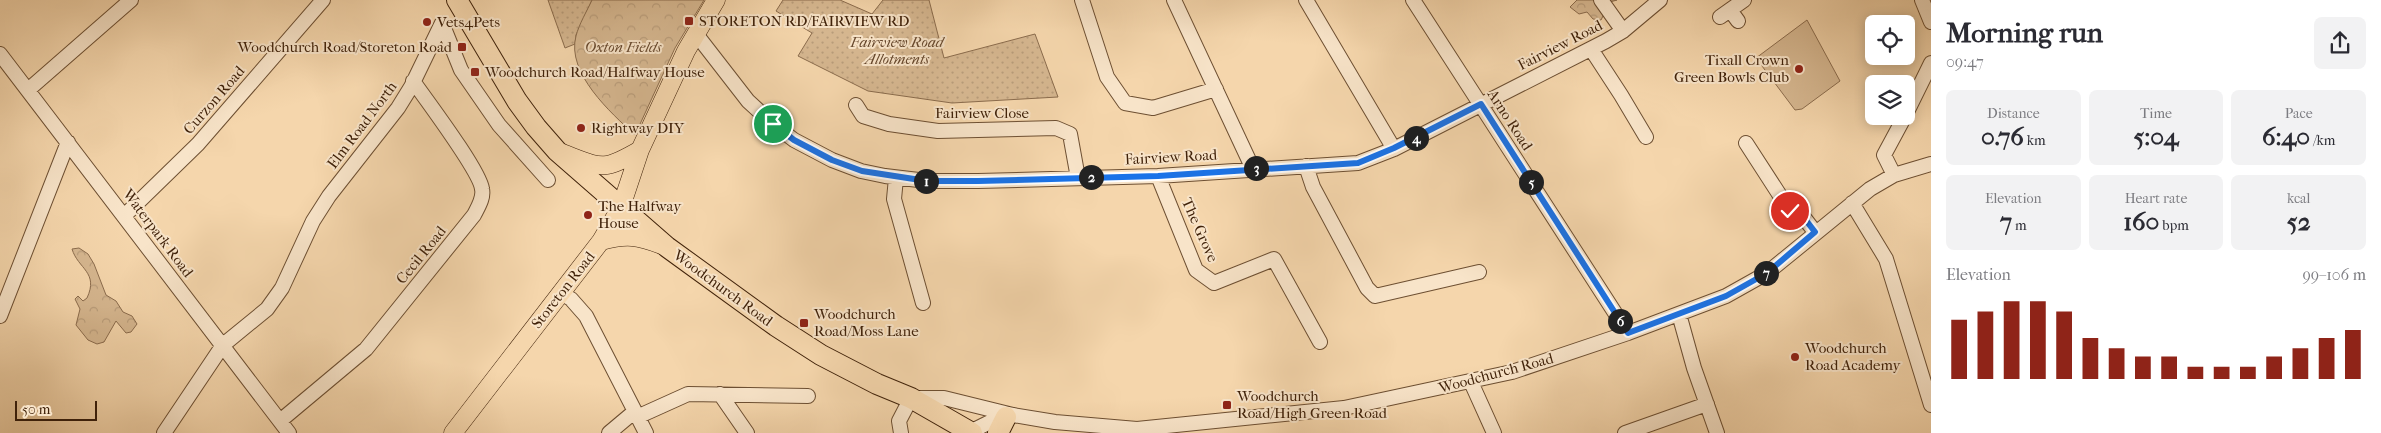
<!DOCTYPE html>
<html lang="en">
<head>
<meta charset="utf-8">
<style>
  body { margin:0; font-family:"IM FELL French Canon",serif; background:#f2f2f3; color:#2b2b33; height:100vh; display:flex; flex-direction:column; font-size:19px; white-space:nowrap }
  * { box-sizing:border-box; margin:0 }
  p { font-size:16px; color:#7c7c81 }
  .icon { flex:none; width:28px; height:28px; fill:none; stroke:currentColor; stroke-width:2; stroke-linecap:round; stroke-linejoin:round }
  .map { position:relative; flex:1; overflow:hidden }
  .details { display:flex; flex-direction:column; background:#fff; width:450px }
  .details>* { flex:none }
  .buttons { position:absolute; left:1865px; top:15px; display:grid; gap:10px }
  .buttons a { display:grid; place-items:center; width:50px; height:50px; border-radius:8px; background:#fff; box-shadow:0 2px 12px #0003; font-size:25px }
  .scale { position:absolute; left:15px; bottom:12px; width:82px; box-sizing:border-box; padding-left:5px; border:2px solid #40220a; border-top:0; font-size:14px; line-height:18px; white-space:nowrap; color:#40220a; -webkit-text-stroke:4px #f8e4c9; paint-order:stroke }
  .pin { position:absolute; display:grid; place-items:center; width:42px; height:42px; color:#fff; margin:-21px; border:2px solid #fff; border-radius:50%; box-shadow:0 1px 5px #0007 }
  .km { position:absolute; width:25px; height:25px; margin:-12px; border-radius:50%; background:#222; color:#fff; font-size:14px; line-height:25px; text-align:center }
  .round { display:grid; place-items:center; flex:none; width:52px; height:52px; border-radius:8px; background:#f2f2f3 }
  .overview { display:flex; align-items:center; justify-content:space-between; height:85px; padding:0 15px }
  h1 { font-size:28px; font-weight:700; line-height:38px }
  .metrics { display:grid; grid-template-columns:repeat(3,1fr); gap:8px; height:85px; padding:5px 15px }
  .metrics div { display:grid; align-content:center; border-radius:8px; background:#f2f2f3; text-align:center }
  .metrics b { font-size:25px; font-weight:700 }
  .metrics small { font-size:14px; font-weight:400 }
  .metrics p { font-size:14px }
  .chart { height:140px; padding:10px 15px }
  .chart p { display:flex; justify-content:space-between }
  .chart svg { width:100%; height:90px; margin-top:5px; stroke:#8f2418; stroke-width:6 }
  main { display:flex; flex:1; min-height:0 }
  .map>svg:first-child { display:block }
</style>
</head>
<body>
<main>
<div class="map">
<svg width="1931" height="433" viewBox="0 0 1931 433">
  <defs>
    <pattern id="grass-dots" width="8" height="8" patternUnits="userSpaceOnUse" patternTransform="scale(1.25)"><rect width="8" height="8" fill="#d6b790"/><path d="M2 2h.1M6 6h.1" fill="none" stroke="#b99d7b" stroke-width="1.8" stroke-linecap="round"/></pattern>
    <pattern id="forest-crowns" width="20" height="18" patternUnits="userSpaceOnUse" patternTransform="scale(1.25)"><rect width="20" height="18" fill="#d6b790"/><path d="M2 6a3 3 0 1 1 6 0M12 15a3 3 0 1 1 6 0" fill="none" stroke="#b99d7b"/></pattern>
  </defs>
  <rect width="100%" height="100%" fill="#f5d6ac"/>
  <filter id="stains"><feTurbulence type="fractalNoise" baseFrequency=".004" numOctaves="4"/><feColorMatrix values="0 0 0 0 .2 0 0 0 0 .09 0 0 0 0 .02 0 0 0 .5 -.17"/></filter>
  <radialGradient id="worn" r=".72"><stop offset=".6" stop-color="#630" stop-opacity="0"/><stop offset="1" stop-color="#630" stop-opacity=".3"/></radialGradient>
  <path fill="url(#grass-dots)" stroke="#8b6c4d" d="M548 0H592L576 35 575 44 565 48Z
    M783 0H840L872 14 883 0H929L944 58 1035 34 1058 97 952 103 868 91 798 56 812 33 776 11Z"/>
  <path fill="url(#forest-crowns)" stroke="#8b6c4d" d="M592 0H704L675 48 635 135C611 113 566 73 576 36 579 24 587 11 592 0Z
    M1577 0H1617L1610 2 1601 20 1593 19 1587 12 1579 14 1570 7Z
    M79 248 88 254 94 264 106 295 116 301 123 312 132 316 137 324 131 332 126 333 116 321 104 342 97 344 88 340 76 325 80 309 75 299 78 296 83 301 87 298C99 272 78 269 72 249Z"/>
  <path fill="#d6b790" stroke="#8b6c4d" d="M1807 20 1840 81 1802 109 1795 110 1756 58Z"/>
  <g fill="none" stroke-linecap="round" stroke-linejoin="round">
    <defs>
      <path id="minor" d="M1082 0 1107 77 1125 103 1153 108 1216 89
        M1174 0 1253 169
        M1306 0 1394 149
        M1413 0 1628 333
        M1601 0 1623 31
        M1922 0 1931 22
        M1730 10 1738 21
        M1720 17 1744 0
        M696 34 748 101 773 124 794 140 832 160 861 171 885 176 927 181H978L1158 176 1358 163 1394 149 1606 41 1623 31 1660 0
        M1591 49 1621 95 1646 137
        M0 54 289 433
        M28 90 131 0
        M856 105 863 116 889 124 938 131 1056 128 1070 134 1078 178
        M1906 114 1931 63
        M1746 143 1790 211 1805 219 1815 232
        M1306 166 1313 187 1367 288 1375 296 1479 272
        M1894 175 1884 155 1905 116
        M1158 176 1196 270 1214 283 1274 259 1320 342
        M896 178 894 199 923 303
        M1852 203 1886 259 1931 405
        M124 216 198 144 323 0
        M561 293 571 299 586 316 646 433
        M1679 314 1694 368 1717 433
        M0 316 68 142
        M1471 382 1494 433
        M720 394 747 433
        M637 417 688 394 808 396
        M280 421 366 349 474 215C478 207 484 198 482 189 480 171 427 101 413 81
        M970 432 990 422 1010 416
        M164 433 223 345 267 309 282 288 313 221 329 196 398 108 411 87 442 23 461 70 499 125 548 180
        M609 433 634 412
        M901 433 899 421 911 398H944L1013 415 1055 422 1137 429 1344 408 1512 372 1628 333 1726 296 1767 273 1870 189 1894 175 1931 164
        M1625 433 1707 404"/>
      <path id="major" d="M562 153C602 168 602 172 640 150
        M601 241C627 234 638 236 662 245
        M453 433 601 241 621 207 640 150 686 51 716 0"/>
      <path id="highway" d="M457 0 517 101 536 127 557 151 667 247 776 326 821 355 877 384 911 398 972 433
        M998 433 1006 417"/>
    </defs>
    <use href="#minor" stroke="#6d4f32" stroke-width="16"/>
    <use href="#major" stroke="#40220a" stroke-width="19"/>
    <use href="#highway" stroke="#40220a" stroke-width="22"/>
    <use href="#minor" stroke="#f8e4c9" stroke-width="14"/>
    <use href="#major" stroke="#f5d6ac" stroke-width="18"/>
    <use href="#highway" stroke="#f5d6ac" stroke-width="20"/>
  </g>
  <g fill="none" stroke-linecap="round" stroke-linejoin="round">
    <defs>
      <path id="route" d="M773 124 794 140 832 160 862 171 927 181H978L1158 176 1358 163 1394 148 1481 104 1628 333 1726 296 1767 273 1815 232 1805 219 1790 211"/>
    </defs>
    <use href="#route" stroke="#fff" stroke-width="10"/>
    <use href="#route" stroke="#1a73e8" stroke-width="6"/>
  </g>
  <g fill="#8f2418" stroke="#f8e4c9" stroke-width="2">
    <rect x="684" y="16" width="10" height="10" rx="2.5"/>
    <circle cx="427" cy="22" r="5"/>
    <rect x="457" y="42" width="10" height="10" rx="2.5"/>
    <circle cx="1799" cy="69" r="5"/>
    <rect x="470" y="67" width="10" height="10" rx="2.5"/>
    <circle cx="581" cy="128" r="5"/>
    <circle cx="588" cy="215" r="5"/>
    <rect x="799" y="318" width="10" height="10" rx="2.5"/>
    <circle cx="1795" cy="357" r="5"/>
    <rect x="1222" y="400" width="10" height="10" rx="2.5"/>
  </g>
  <g text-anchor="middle" stroke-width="4" stroke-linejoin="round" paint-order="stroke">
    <g font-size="15" fill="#40220a" stroke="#f8e4c9" text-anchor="start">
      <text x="699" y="26">STORETON RD/FAIRVIEW RD</text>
      <text x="437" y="27">Vets4Pets</text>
      <text x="452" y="52" text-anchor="end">Woodchurch Road/Storeton Road</text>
      <text x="1789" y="65" text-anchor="end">Tixall Crown<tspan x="1789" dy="17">Green Bowls Club</tspan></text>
      <text x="485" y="77">Woodchurch Road/Halfway House</text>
      <text x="591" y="133">Rightway DIY</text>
      <text x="598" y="211">The Halfway<tspan x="598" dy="17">House</tspan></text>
      <text x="814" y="319">Woodchurch<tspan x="814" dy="17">Road/Moss Lane</tspan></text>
      <text x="1805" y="353">Woodchurch<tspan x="1805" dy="17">Road Academy</tspan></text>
      <text x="1237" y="401">Woodchurch<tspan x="1237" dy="17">Road/High Green Road</tspan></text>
    </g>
    <g font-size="15" font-style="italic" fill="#66472c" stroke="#f8e4c9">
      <text x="897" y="47">Fairview Road<tspan x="897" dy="17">Allotments</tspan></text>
      <text x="623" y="52">Oxton Fields</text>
    </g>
    <g font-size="15" fill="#40220a" stroke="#f8e4c9">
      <text transform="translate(1560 45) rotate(-27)" y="5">Fairview Road</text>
      <text transform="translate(214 100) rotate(-49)" y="5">Curzon Road</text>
      <text x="982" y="118">Fairview Close</text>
      <text transform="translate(1510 120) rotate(57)" y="5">Arno Road</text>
      <text transform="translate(362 125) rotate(-53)" y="5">Elm Road North</text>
      <text transform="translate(1171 157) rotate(-3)" y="5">Fairview Road</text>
      <text transform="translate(1200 230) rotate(66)" y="5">The Grove</text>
      <text transform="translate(158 233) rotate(53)" y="5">Waterpark Road</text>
      <text transform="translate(421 255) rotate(-51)" y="5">Cecil Road</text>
      <text transform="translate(723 288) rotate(36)" y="5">Woodchurch Road</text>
      <text transform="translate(563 290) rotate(-52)" y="5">Storeton Road</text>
      <text transform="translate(1496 373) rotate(-15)" y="5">Woodchurch Road</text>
    </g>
  </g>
  <rect width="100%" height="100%" filter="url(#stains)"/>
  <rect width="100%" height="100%" fill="url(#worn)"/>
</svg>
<div class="buttons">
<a><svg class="icon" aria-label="locate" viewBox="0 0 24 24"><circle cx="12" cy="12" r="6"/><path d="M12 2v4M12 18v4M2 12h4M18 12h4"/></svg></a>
<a><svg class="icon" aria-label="layers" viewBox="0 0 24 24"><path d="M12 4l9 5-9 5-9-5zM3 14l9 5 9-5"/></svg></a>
</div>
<div class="scale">50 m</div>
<div class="pin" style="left:773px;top:124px;background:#1e9e55"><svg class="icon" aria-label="arrive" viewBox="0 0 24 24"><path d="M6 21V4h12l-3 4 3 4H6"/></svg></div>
<div class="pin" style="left:1790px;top:211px;background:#d93025"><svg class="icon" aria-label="check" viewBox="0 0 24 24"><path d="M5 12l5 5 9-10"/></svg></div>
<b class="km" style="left:926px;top:181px">1</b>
<b class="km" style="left:1091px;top:177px">2</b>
<b class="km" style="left:1256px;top:168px">3</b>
<b class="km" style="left:1416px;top:138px">4</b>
<b class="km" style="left:1531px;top:182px">5</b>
<b class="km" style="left:1620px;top:321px">6</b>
<b class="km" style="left:1766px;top:273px">7</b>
</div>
<section class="details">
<div class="overview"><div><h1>Morning run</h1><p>09:47</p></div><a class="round"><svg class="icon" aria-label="share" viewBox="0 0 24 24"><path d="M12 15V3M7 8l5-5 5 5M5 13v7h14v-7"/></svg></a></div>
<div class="metrics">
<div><p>Distance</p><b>0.76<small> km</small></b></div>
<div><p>Time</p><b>5:04</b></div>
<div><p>Pace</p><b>6:40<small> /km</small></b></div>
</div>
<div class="metrics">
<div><p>Elevation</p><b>7<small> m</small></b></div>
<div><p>Heart rate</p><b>160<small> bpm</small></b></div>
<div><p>kcal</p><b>52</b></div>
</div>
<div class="chart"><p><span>Elevation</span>99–106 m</p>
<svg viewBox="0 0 160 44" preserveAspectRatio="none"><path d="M5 44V15M15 44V11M25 44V6M35 44V6M45 44V11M55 44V24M65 44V29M75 44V33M85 44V33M95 44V38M105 44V38M115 44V38M125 44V33M135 44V29M145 44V24M155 44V20"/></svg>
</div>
</section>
</main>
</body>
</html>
